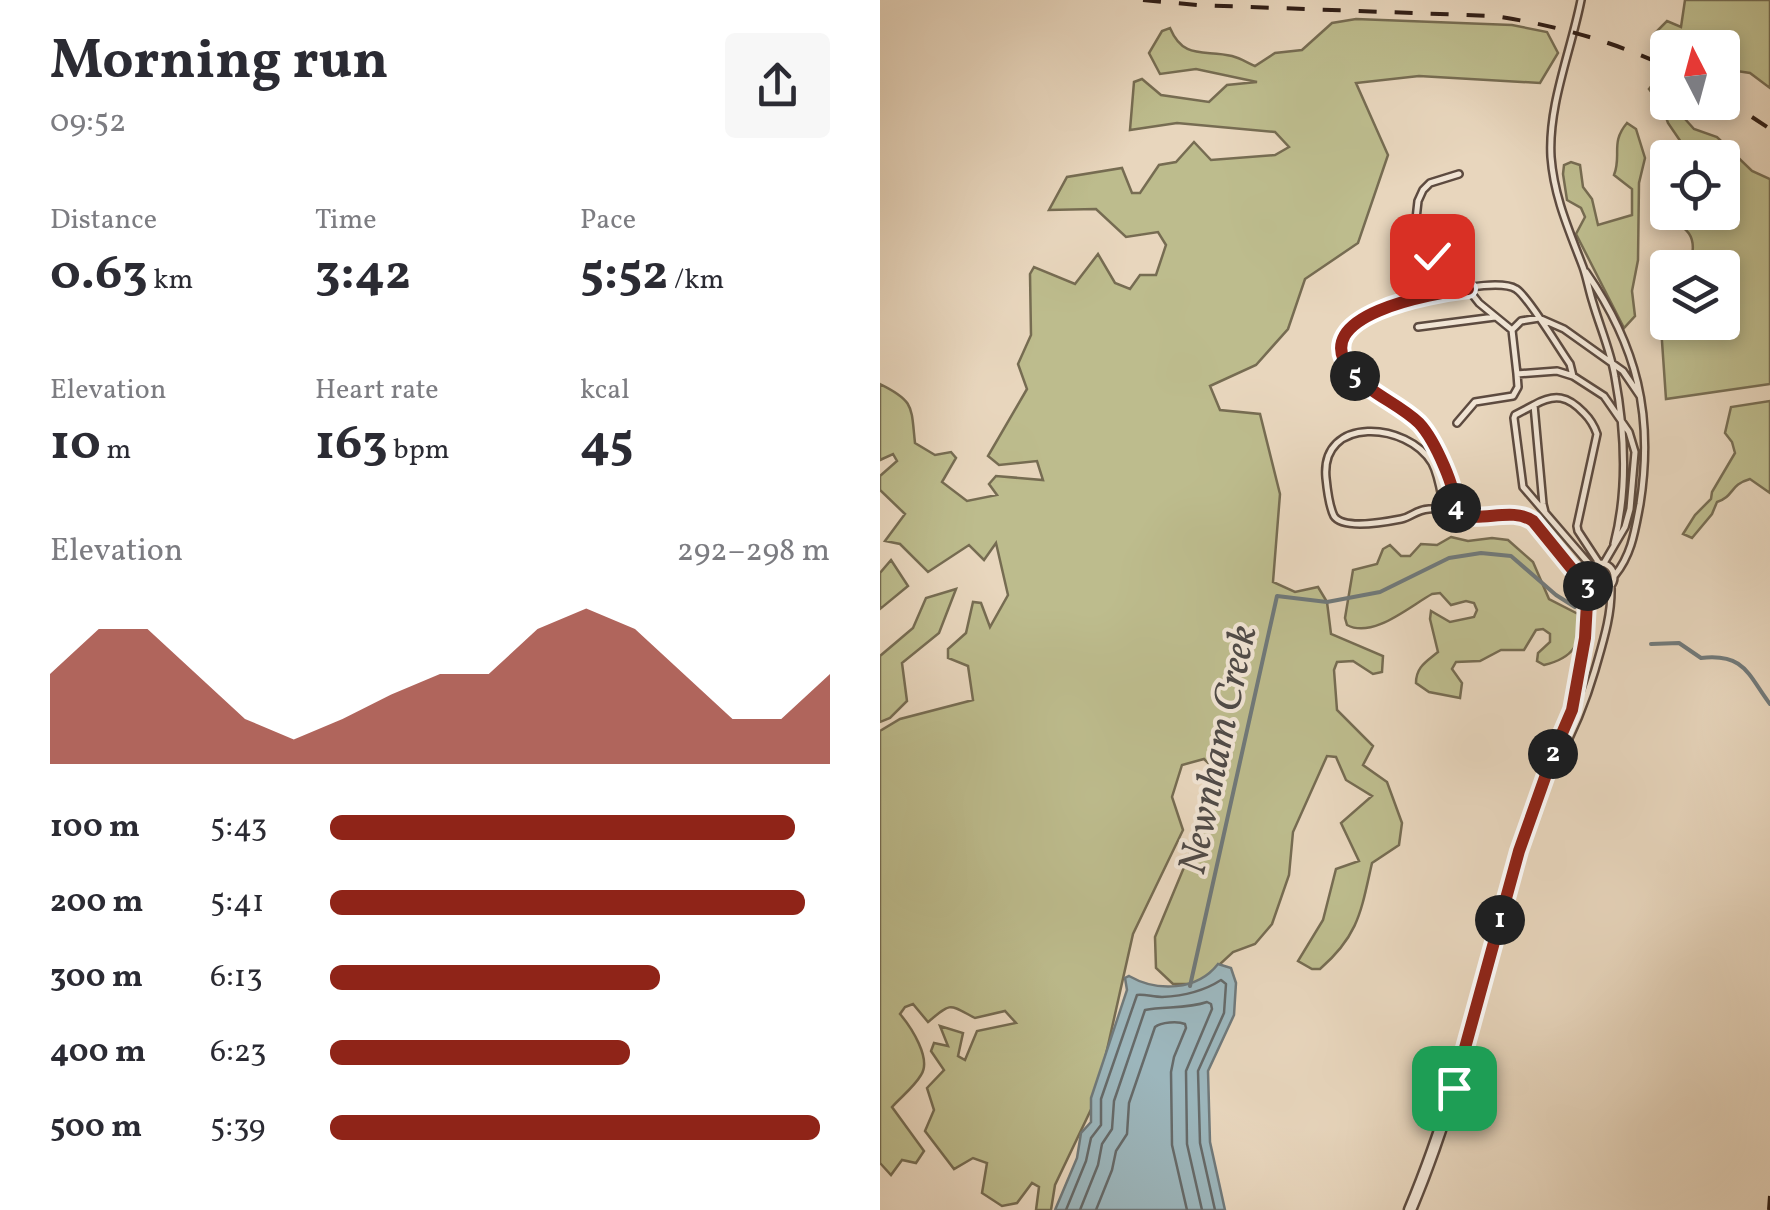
<!DOCTYPE html>
<html lang="en">
<head>
<meta charset="utf-8">
<style>
  body { margin:0; font-family:Vollkorn,serif; background:#f7f7f7; color:#2b2b33; height:100vh; display:flex; flex-direction:column; font-size:38px; white-space:nowrap }
  * { box-sizing:border-box; margin:0 }
  p { font-size:32px; color:#7c7c81 }
  .icon { flex:none; width:55px; height:55px; fill:none; stroke:currentColor; stroke-width:2; stroke-linecap:round; stroke-linejoin:round }
  .map { position:relative; flex:1; overflow:hidden }
  .side { display:flex; flex-direction:column; background:#fff; width:880px }
  .side>* { flex:none }
  .needle { width:65px; rotate:354deg }
  .fabs { position:absolute; left:770px; top:30px; display:grid; gap:20px }
  .fabs a { display:grid; place-items:center; width:90px; height:90px; border-radius:10px; background:#fff; box-shadow:0 5px 15px #0003; font-size:50px }
  .pin { position:absolute; display:grid; place-items:center; width:85px; height:85px; color:#fff; margin:-42px; border-radius:20px; box-shadow:0 5px 15px #0006 }
  .km { position:absolute; width:50px; height:50px; margin:-25px; border-radius:50%; background:#222; color:#fff; font-size:28px; line-height:50px; text-align:center }
  .round { display:grid; place-items:center; flex:none; width:105px; height:105px; border-radius:10px; background:#f7f7f7 }
  .head { display:flex; align-items:center; justify-content:space-between; height:170px; padding:0 50px }
  h1 { font-size:55px; font-weight:700; line-height:75px }
  .figures { display:grid; grid-template-columns:repeat(3,1fr); gap:15px; height:170px; padding:10px 50px }
  .figures div { display:grid; align-content:center }
  .figures b { font-size:50px; font-weight:700 }
  .figures small { font-size:28px; font-weight:400 }
  .figures p { font-size:28px }
  .chart { height:280px; padding:20px 50px }
  .chart p { display:flex; justify-content:space-between }
  .chart svg { width:100%; height:180px; margin-top:10px; fill:#8f2418; opacity:.7 }
  ul { padding:0 50px; list-style:none; font-size:32px }
  li { display:grid; grid-template-columns:160px 120px 1fr; align-items:center; height:75px }
  li i { height:25px; border-radius:12px; background:#8f2418 }
  main { display:flex; flex:1; min-height:0 }
  .map>svg:first-child { display:block }
</style>
</head>
<body>
<main>
<section class="side">
<div class="head"><div><h1>Morning run</h1><p>09:52</p></div><a class="round"><svg class="icon" aria-label="share" viewBox="0 0 24 24"><path d="M12 15V3M7 8l5-5 5 5M5 13v7h14v-7"/></svg></a></div>
<div class="figures">
<div><p>Distance</p><b>0.63<small> km</small></b></div>
<div><p>Time</p><b>3:42</b></div>
<div><p>Pace</p><b>5:52<small> /km</small></b></div>
</div>
<div class="figures">
<div><p>Elevation</p><b>10<small> m</small></b></div>
<div><p>Heart rate</p><b>163<small> bpm</small></b></div>
<div><p>kcal</p><b>45</b></div>
</div>
<div class="chart"><p><span>Elevation</span>292–298 m</p>
<svg viewBox="0 0 160 44" preserveAspectRatio="none"><path d="M0 44V22L10 11L20 11L30 22L40 33L50 38L60 33L70 27L80 22L90 22L100 11L110 6L120 11L130 22L140 33L150 33L160 22V44z"/></svg>
</div>
<ul>
<li><b>100 m</b>5:43<i style="width:93%"></i></li>
<li><b>200 m</b>5:41<i style="width:95%"></i></li>
<li><b>300 m</b>6:13<i style="width:66%"></i></li>
<li><b>400 m</b>6:23<i style="width:60%"></i></li>
<li><b>500 m</b>5:39<i style="width:98%"></i></li>
</ul>
</section>
<div class="map">
<svg width="890" height="1210" viewBox="0 0 890 1210">
  <rect width="100%" height="100%" fill="#e8d6bd"/>
  <filter id="stains"><feTurbulence type="fractalNoise" baseFrequency=".002" numOctaves="4"/><feColorMatrix values="0 0 0 0 .2 0 0 0 0 .09 0 0 0 0 .02 0 0 0 .5 -.17"/></filter>
  <radialGradient id="worn" r=".72"><stop offset=".6" stop-color="#630" stop-opacity="0"/><stop offset="1" stop-color="#630" stop-opacity=".3"/></radialGradient>
  <path fill="#bdbc8d" stroke="#766c52" stroke-width="2.5" fill-rule="evenodd" d="M805 0H890V88L870 73 843 69 842 48 795 47 775 33 787 21 801 27Z
    M476 19 632 25 667 32 678 53 660 83 539 76 476 83 508 155 478 243 425 279 408 329 376 365 330 386 340 410 380 414 400 494 393 582 415 592 438 587 447 602 451 634 503 656 502 672 493 674 473 661 457 662 454 670 457 710 493 746 483 765 507 782 522 823 519 845 492 863C481 911 479 935 440 969H432L418 961 443 920 456 869 479 861 461 823 492 796 466 780 456 757 447 756 413 832 409 875 392 924 375 944 353 952 325 978 311 984H293L276 968 275 937 342 776 324 759 302 765 292 797 303 830 253 934 216 1099 175 1185 171 1210H156L159 1187 152 1183 137 1203 122 1206 102 1193 107 1163 93 1158 74 1169 45 1131 54 1110 47 1088 64 1070 51 1051 54 1043 68 1046 60 1026 83 1033 78 1056 85 1060 97 1031 136 1023 125 1011 95 1018C68 1004 72 1002 48 1022L33 1004 25 1007 20 1014C31 1027 52 1059 41 1075 34 1087 21 1097 12 1107L44 1151 36 1163 22 1160 11 1175 0 1163V731L20 719 93 700 88 666 68 658V649L86 633 93 602 101 603 110 627 128 595 116 543 104 560 89 545 48 572 20 544 5 541 25 514 0 490V476L17 461 13 454 0 460V384C35 401 31 407 35 443L55 455 71 452 76 458 62 482 87 501 117 495 109 484 116 476 163 480 157 461 119 465 108 456 147 389 138 364 151 335 150 274 154 267 195 284 218 254 235 283 250 289 260 275H276L286 245 278 232 246 237 216 209 169 210 187 177 242 168 252 193H260L279 165 296 162 314 142 331 160 395 155 409 147 395 132 297 123 250 130 254 82 262 79 281 95 329 102 347 85 377 82 316 69 280 74 269 53 282 31 290 28C304 61 325 49 352 56 360 58 368 63 375 66L395 53 422 50 452 23Z
    M773 84H787L788 102 801 103 805 119 814 129 837 137 872 171 890 179V384L786 399 779 298 787 290 788 322H842V268L809 267C821 232 805 227 775 212L772 170C782 160 793 154 801 142L788 123 782 106 769 89ZM788 158H842V212H788Z
    M747 123 756 129 765 158 759 183 758 260 752 291 755 316 744 328 696 234 705 217 701 208 687 200 683 174 684 165 691 162 700 165 703 187 712 199 718 225 752 215V189L734 175C742 155 730 143 747 123Z
    M890 401V493L870 479C849 485 855 496 837 502L832 514 812 538 803 534 815 515 831 499 832 492 855 453 852 442 845 433 851 407Z
    M571 537 588 541 612 538 628 540 653 562 669 599 698 614C703 644 693 658 664 665L657 661 658 653 670 642V634L663 629 656 630 644 650H621L600 661 576 662 572 669 582 683 580 698 549 692 536 683C536 667 546 662 558 652L550 619 551 611 570 622 594 617 597 610 594 603 586 601 571 605 560 593 552 594C530 606 493 639 467 625L465 618 473 570 497 564 503 549 510 545 521 556H530L541 544 557 545Z
    M11 560 28 586 0 609V573Z
    M76 589 59 633 22 663 27 701 10 718 0 722V656L33 628 46 598Z"/>
  <path fill="#9cb6bc" stroke="#70797a" stroke-width="2.5" d="M338 964 351 968 356 983 354 1015 328 1071 330 1142 345 1210H175L197 1158 201 1133 211 1122V1098L247 990 245 978 249 976C277 992 317 991 338 964Z"/>
  <g fill="none" stroke-linecap="round" stroke-linejoin="round">
    <path stroke="#666a69" stroke-width="2.5" d="M186 1210 206 1161 211 1138 221 1125V1099L257 995C265 994 273 997 282 997 303 996 324 991 341 980L346 984 344 1013 318 1071 320 1143 335 1210
      M200 1210 218 1165 222 1144 232 1129 234 1101 265 1010C284 1006 307 1009 327 1002L331 1004 332 1009 306 1071 307 1144 322 1210
      M216 1210 232 1170 236 1151 247 1134 249 1103 275 1027C281 1022 298 1021 305 1024L306 1028 294 1057 291 1072 292 1145 307 1210"/>
    <path stroke="#70797a" stroke-width="4" d="M771 644 799 643 821 658C865 653 868 675 890 704
      M310 986 397 596 447 602 500 592 569 558 601 553 631 556 676 595 695 607"/>
    <defs>
      <path id="service" d="M701 0C691 51 668 105 671 157 674 197 689 230 703 267 707 278 709 291 713 303 720 327 731 352 735 377 745 431 748 490 734 544
        M579 174 550 183 543 190 538 201 536 219 540 236 552 256 588 289 599 303 632 330
        M706 272C757 346 774 415 760 504 755 530 752 554 735 575
        M538 327 615 317
        M654 405 635 415 634 418 643 487 711 566
        M577 423 595 402 633 396 638 387 637 374
        M564 508C561 494 559 476 552 463 528 422 440 415 446 478 447 488 449 506 454 516 463 530 506 522 521 519 532 517 535 510 549 509 554 509 559 507 564 508 578 511 586 519 601 518 619 517 638 510 653 521L692 569 706 576
        M665 512 663 504 654 405C675 393 688 396 704 413 711 420 714 425 717 434L697 526 698 531 719 563
        M575 513C578 500 572 489 567 477 560 458 553 437 538 423 516 401 465 385 461 351 460 340 466 330 474 324 496 306 612 274 636 289 647 295 680 350 690 364L693 376
        M706 577a14 14 0 1 1 28 0a14 14 0 1 1-28 0Z
        M724 563 745 527 750 509 755 452 749 432 724 396 693 376 677 371 637 374 632 330 641 321 659 318 684 329 743 371 760 396
        M665 779C673 756 684 734 692 712 704 674 708 624 709 585
        M664 784C687 747 703 711 715 670 723 642 732 615 731 586"/>
      <path id="minor" d="M530 1210C565 1127 588 1041 611 954 625 898 638 839 663 786"/>
    </defs>
    <use href="#service" stroke="#5d4b40" stroke-width="10"/>
    <use href="#minor" stroke="#5d4b40" stroke-width="15"/>
    <use href="#service" stroke="#f0e4d4" stroke-width="5"/>
    <use href="#minor" stroke="#f0e4d4" stroke-width="10"/>
    <path stroke="#2f1d16" stroke-width="4" stroke-dasharray="18 18" stroke-linecap="butt" d="M263 0 317 5 614 16C675 25 732 41 788 67
      M842 97 890 129
      M889 1210 890 1196"/>
  </g>
  <g fill="none" stroke-linecap="round" stroke-linejoin="round">
    <defs>
      <path id="route" d="M552 256 588 289C554 293 423 315 472 372 490 394 518 403 539 423 554 439 579 492 575 513 600 524 631 506 653 521L692 569 706 576 708 585 705 638 692 710 674 752 639 851 574 1088"/>
    </defs>
    <use href="#route" stroke="#fff" stroke-width="20"/>
    <use href="#route" stroke="#8f2418" stroke-width="12"/>
  </g>
  <g text-anchor="middle" stroke-width="8" stroke-linejoin="round" paint-order="stroke">
    <g font-size="40" font-style="italic" fill="#504b48" stroke="#f0e4d4">
      <text transform="translate(336 749) rotate(-78)" y="14">Newnham Creek</text>
    </g>
  </g>
  <rect width="100%" height="100%" filter="url(#stains)"/>
  <rect width="100%" height="100%" fill="url(#worn)"/>
</svg>
<div class="fabs">
<a><svg class="needle" viewBox="-14 -14 28 28"><path d="M0-13l5 13h-10z" fill="#e53935"/><path d="M0 13l5-13h-10z" fill="#7c7c81"/></svg></a>
<a><svg class="icon" aria-label="locate" viewBox="0 0 24 24"><circle cx="12" cy="12" r="6"/><path d="M12 2v4M12 18v4M2 12h4M18 12h4"/></svg></a>
<a><svg class="icon" aria-label="layers" viewBox="0 0 24 24"><path d="M12 4l9 5-9 5-9-5zM3 14l9 5 9-5"/></svg></a>
</div>
<div class="pin" style="left:574px;top:1088px;background:#1e9e55"><svg class="icon" aria-label="arrive" viewBox="0 0 24 24"><path d="M6 21V4h12l-3 4 3 4H6"/></svg></div>
<div class="pin" style="left:552px;top:256px;background:#d93025"><svg class="icon" aria-label="check" viewBox="0 0 24 24"><path d="M5 12l5 5 9-10"/></svg></div>
<b class="km" style="left:620px;top:920px">1</b>
<b class="km" style="left:673px;top:754px">2</b>
<b class="km" style="left:708px;top:586px">3</b>
<b class="km" style="left:576px;top:508px">4</b>
<b class="km" style="left:475px;top:376px">5</b>
</div>
</main>
</body>
</html>
